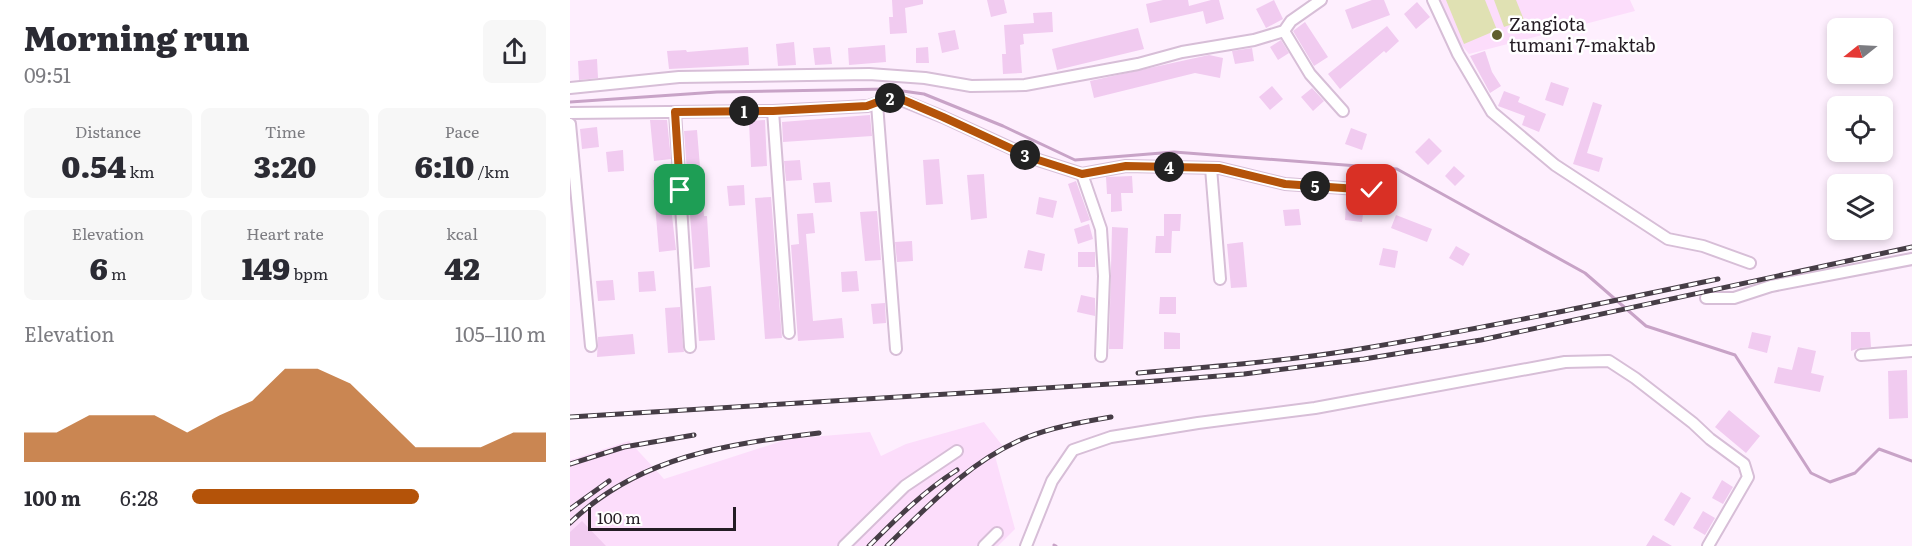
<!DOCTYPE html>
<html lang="en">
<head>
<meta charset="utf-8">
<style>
  body { margin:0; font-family:Literata,serif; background:#f7f7f7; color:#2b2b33; height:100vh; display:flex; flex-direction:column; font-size:22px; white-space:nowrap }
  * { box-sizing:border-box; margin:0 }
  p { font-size:20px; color:#7c7c81 }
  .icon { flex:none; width:33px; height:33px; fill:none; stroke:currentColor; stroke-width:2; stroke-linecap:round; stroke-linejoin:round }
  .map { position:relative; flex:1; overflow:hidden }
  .sheet { display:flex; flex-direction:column; background:#fff; width:570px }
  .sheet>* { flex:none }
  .needle { width:39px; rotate:252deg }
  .controls { position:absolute; left:1257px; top:18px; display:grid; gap:12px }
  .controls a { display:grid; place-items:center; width:66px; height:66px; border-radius:9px; background:#fff; box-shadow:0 3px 9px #0003; font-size:30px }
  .scale { position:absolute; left:18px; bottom:15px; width:148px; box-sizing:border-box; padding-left:6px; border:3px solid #241c24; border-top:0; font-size:16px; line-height:21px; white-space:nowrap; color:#241c24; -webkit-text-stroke:4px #fff; paint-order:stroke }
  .pin { position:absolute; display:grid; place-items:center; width:51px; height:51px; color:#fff; margin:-26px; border-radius:12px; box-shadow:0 3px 9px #0006 }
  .km { position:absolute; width:30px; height:30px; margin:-15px; border-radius:50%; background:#222; color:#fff; font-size:16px; line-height:30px; text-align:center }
  .round { display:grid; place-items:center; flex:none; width:63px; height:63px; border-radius:9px; background:#f7f7f7 }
  .overview { display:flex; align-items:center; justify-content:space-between; height:102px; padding:0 24px }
  h1 { font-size:33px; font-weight:800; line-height:45px }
  .figures { display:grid; grid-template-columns:repeat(3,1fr); gap:9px; height:102px; padding:6px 24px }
  .figures div { display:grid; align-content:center; border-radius:9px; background:#f7f7f7; text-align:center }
  .figures b { font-size:30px; font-weight:800 }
  .figures small { font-size:16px; font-weight:400 }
  .figures p { font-size:16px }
  .chart { height:168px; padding:12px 24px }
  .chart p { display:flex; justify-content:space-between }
  .chart svg { width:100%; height:108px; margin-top:6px; fill:#b45309; opacity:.7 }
  ul { padding:0 24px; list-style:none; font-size:20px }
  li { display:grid; grid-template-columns:96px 72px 1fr; align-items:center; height:45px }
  li i { height:15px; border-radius:8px; background:#b45309 }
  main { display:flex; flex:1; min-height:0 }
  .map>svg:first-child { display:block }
</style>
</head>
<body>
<main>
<section class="sheet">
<div class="overview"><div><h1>Morning run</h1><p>09:51</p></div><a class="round"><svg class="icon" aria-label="share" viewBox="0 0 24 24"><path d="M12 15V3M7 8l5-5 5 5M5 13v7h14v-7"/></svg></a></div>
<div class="figures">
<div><p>Distance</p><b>0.54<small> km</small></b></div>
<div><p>Time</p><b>3:20</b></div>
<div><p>Pace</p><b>6:10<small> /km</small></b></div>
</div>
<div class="figures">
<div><p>Elevation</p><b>6<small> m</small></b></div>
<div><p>Heart rate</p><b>149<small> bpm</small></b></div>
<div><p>kcal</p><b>42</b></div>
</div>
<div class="chart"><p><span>Elevation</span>105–110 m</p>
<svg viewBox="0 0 160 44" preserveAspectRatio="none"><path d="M0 44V32L10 32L20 25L30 25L40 25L50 32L60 25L70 19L80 6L90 6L100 12L110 25L120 38L130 38L140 38L150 32L160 32V44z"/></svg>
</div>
<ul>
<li><b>100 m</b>6:28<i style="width:64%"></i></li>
</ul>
</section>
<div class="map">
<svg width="1342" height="546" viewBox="0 0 1342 546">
  <rect width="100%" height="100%" fill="#feeffe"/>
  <path fill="#fcddfb" d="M870 0H1060L1065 11 899 54 890 43Z
    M414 422 435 449 425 456 445 529 428 546H0V460L59 441 94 479 218 439 300 432 311 456 336 444Z"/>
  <path fill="#e0e1b3" d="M876 0H915L927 30 894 44Z
    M924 0H946L954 20 934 27Z"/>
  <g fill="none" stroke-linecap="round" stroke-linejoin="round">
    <path stroke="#c8a3c7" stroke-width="3" d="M0 102 147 92 318 89 354 94 433 126 505 160 604 152 827 169 1015 273 1076 326 1165 355 1241 473 1260 482 1285 473 1309 449 1342 461
      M484 545 486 546"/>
  </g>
  <path fill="#f1cbf0" d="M322 0H353V4L335 8 337 33 320 34 319 17H323Z
    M417 0H434L437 13 421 17Z
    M593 0H618L619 6 641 0H649L654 19 636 24 633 11 580 23 576 4Z
    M704 0 713 19 696 28 686 9Z
    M802 0H814L820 15 782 29 775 10Z
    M847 2 860 17 846 29 834 14Z
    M482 12 483 32 453 34 454 44 450 45 452 73 433 74 432 54H436L434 25 464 23 463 13Z
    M735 22 758 57 744 66 723 31Z
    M817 26 829 41 816 53 814 51 770 89 758 74Z
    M568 28 574 49 487 70 482 49Z
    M385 30 389 49 372 53 368 33Z
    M711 40 719 53 708 60 700 47Z
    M224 42 226 65 208 66 206 44Z
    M315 45 316 62 279 65 278 48Z
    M178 47 179 65 99 69 97 51 116 50 117 52Z
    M260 47 262 64 245 65 243 48Z
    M358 47 359 63H346V48Z
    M682 48 684 61 665 64 662 51Z
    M915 51 922 72 931 86 920 93 900 56Z
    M639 55 653 58 650 78 625 73 524 98 520 81Z
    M27 59 28 78 9 80 8 61Z
    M981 82 999 88 993 106 975 100Z
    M702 86 713 99 700 110 689 97Z
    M742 88 754 101 743 111 731 97Z
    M934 91 950 97 948 102 976 114 969 132 952 125 955 116 928 106Z
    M1023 102 1032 105 1017 153 1033 158 1029 172 1003 164Z
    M300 115 302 136 213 142 212 122Z
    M80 120H97L101 159 84 161Z
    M195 120 197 166 181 167 179 121Z
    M27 127 29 147 12 149 10 129Z
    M781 128 797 134 792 150 775 144Z
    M127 130 134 216H137L140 267 124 269 114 131Z
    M859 138 872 151 858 165 845 152Z
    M53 150 54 171 38 172 36 152Z
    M369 159 373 204 356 205 353 160Z
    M230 160 232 180 216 181 214 161Z
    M884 166 895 176 885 186 875 176Z
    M414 174 417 218 401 220 397 175Z
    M562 176 563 193H551L552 211 541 212V194H537L536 177Z
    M99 179 100 188 102 187 103 199H100L106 250 89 252 83 180Z
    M506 181 520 220 511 223 498 184Z
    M260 182 262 202 245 203 243 183Z
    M174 185 175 205 159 206 157 186Z
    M201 197 212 338 195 339 185 198Z
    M469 197 487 201 483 218 466 214Z
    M776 204 794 206 792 222 775 220Z
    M729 209 731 225 715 226 713 210Z
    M307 211 311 260 295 261 290 212Z
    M243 213 245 233 236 234 243 321 272 318 274 338 228 341 221 245 229 244 227 214Z
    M594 214H611L610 231H602L601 253H585L586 236H594Z
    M826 215 862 229 857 242 821 228Z
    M519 224 523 239 508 244 504 229Z
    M542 227 558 228 553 349H539Z
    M342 241 343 261 327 262 325 242Z
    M673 242 677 287 661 288 657 244Z
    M886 246 900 254 893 266 879 258Z
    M813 248 828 251 825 268 809 265Z
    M458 250 475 254 472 271 454 268Z
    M508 252H525V267H508Z
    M84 271 86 291 69 292 68 272Z
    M287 271 289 291 272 292 271 272Z
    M43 280 45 300 28 301 26 281Z
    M141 286 145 340 129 341 125 288Z
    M511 295 525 298V316L507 312Z
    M590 297H606V314H589Z
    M315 303 316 323 303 324 301 304Z
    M110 307 113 347 114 352 98 353 95 308Z
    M594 332 610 333V349H594Z
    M1182 332 1201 336 1197 353 1178 348Z
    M1281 332H1300L1301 347 1290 348 1281 351Z
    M63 334 65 354 27 357 28 337Z
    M1228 347 1246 351 1241 373 1254 376 1250 392 1204 383 1208 367 1222 370Z
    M1337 370 1338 418 1319 419 1318 371Z
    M1159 410 1190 436 1176 453 1145 427Z
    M1152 480 1163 487 1153 504 1142 498Z
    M1111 492 1121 498 1104 526 1094 520Z
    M1133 511 1145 518 1135 535 1123 528Z
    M12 521 36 546H0V532Z
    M1083 535 1102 546H1076Z"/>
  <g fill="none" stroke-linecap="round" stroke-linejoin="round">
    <defs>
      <path id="minor" d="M863 0 888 54 922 112 985 165 1098 239 1133 246 1180 263
        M714 31 740 74 773 111
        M0 88 109 77 299 74 355 78 401 86 455 85 568 64 612 52 684 40 714 31 721 21 751 0
        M307 104 326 349
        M203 111 219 333
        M105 112 120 347
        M0 113 203 111 298 106 324 97 373 117 462 158 512 174 556 166 649 168 715 184 802 190
        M0 124 21 346
        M641 168 650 279
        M512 174 531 229 534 276 531 356
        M1136 298H1164L1201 286 1342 259
        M1291 355 1342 351
        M274 546 335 486 387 451
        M414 546 427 533
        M456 546 482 481 503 450 541 437 628 423 745 408 995 362 1039 361 1065 378 1123 423 1140 439 1174 464 1178 477 1138 546"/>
    </defs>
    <use href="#minor" stroke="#d7bed7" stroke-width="14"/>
    <use href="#minor" stroke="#fff" stroke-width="10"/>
    <defs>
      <path id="rail" d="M568 373C642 367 717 361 790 349 910 329 1029 304 1148 279
        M0 417 573 382 674 374 794 359 911 340 1342 247
        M0 464 54 447 124 435
        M0 509 39 481
        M0 523C69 456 158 444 249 433
        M299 546C327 518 354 491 387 470
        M317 546C359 505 400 461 455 438 483 427 512 422 541 417"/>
    </defs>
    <use href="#rail" stroke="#463d46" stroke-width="5"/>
    <use href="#rail" stroke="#fff" stroke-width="3" stroke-dasharray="9" stroke-linecap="butt"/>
  </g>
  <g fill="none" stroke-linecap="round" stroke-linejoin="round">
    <defs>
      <path id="route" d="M110 190 105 112 203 111 297 106 324 96 373 117 462 158 512 174 556 166 649 168 715 184 802 190"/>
    </defs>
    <use href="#route" stroke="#fff" stroke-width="12"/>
    <use href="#route" stroke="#b45309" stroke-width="8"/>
  </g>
  <circle fill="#60602d" stroke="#fff" stroke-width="2" cx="927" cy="35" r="6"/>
  <g text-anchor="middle" stroke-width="5" stroke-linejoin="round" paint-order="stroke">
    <g font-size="18" fill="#241c24" stroke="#fff" text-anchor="start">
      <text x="939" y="31">Zangiota<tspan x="939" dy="21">tumani 7-maktab</tspan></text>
    </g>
  </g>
</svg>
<div class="controls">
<a><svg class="needle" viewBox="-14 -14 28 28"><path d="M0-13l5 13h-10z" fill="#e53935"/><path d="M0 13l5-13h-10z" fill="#7c7c81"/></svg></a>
<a><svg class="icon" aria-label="locate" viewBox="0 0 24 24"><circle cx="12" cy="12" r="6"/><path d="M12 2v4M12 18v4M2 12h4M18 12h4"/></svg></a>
<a><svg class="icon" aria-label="layers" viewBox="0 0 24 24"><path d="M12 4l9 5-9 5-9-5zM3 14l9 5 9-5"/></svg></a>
</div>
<div class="scale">100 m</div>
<div class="pin" style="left:110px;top:190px;background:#1e9e55"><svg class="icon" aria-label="arrive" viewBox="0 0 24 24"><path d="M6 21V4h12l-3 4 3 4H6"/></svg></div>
<div class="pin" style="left:802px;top:190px;background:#d93025"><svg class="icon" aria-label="check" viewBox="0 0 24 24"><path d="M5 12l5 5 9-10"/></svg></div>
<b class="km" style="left:174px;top:111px">1</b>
<b class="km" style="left:320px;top:98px">2</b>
<b class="km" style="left:455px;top:155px">3</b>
<b class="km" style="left:599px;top:167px">4</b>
<b class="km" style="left:745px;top:186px">5</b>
</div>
</main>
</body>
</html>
